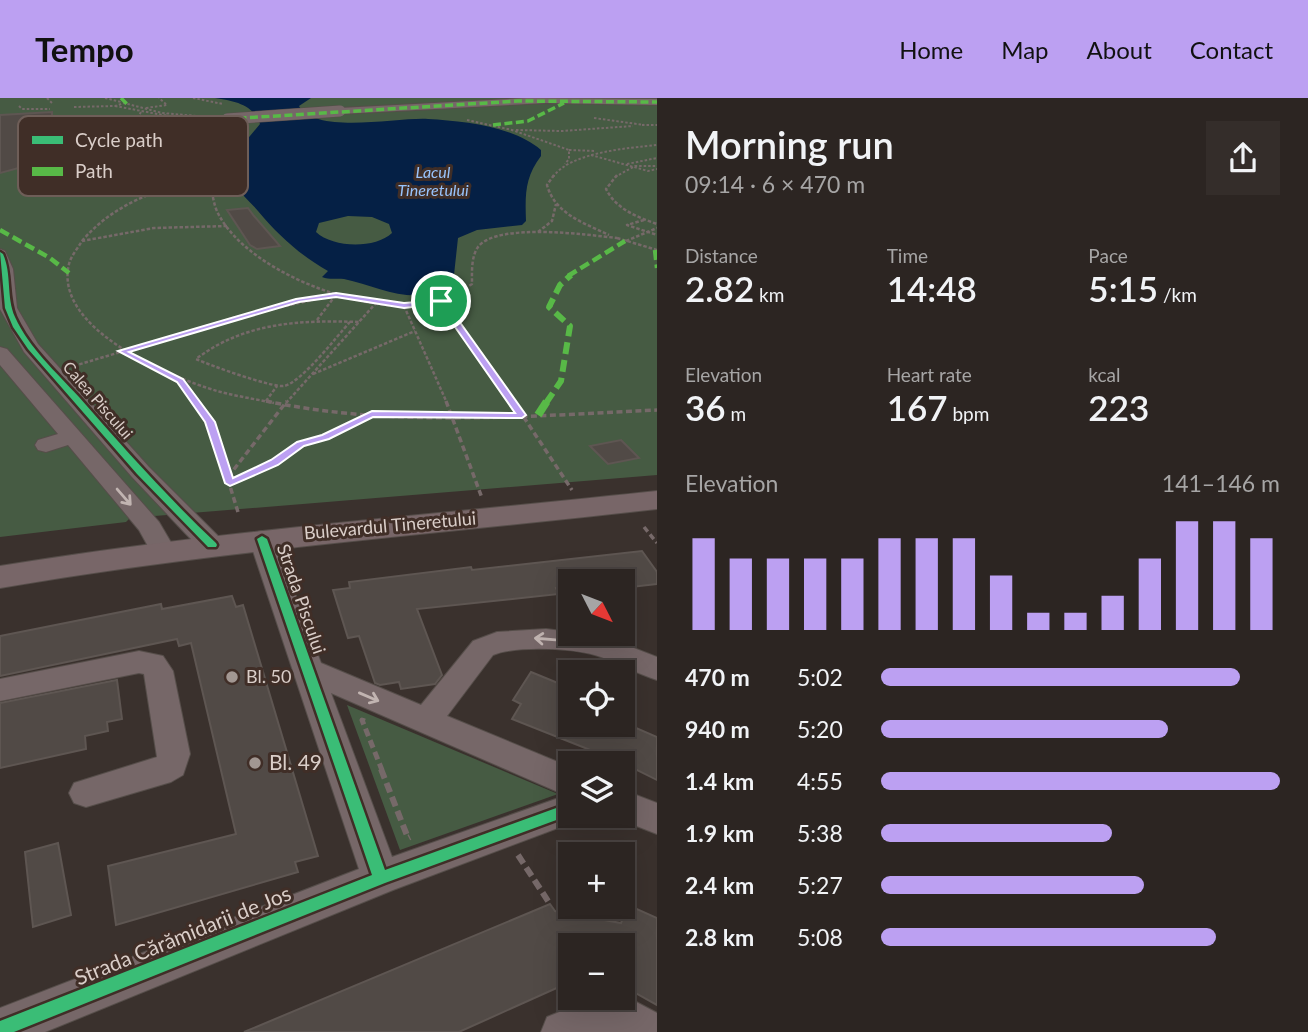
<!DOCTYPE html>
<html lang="en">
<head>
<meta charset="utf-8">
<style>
  body { margin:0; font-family:Lato,sans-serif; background:#342d2a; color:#f1f3f6; height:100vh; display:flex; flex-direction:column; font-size:26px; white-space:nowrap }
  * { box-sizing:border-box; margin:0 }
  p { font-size:23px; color:#a6a5a5 }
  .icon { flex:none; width:38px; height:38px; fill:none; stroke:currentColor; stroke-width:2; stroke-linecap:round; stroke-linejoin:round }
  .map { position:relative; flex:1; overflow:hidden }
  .sheet { display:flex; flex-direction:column; background:#2c2522; width:651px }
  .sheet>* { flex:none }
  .needle { width:46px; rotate:132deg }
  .controls { position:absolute; left:558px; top:471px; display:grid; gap:14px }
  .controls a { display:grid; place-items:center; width:77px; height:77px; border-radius:0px; background:#2c2522; box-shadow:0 7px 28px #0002,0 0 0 2px #484240; font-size:35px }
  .pin { position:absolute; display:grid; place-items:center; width:60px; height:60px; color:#fff; margin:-30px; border:4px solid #fff; border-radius:50%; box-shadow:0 2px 7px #0007 }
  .round { display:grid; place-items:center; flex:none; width:74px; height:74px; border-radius:0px; background:#342d2a }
  .head { display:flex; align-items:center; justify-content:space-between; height:119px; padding:0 28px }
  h1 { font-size:38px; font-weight:600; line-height:52px }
  .stats { display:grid; grid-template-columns:repeat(3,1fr); gap:10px; height:119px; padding:7px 28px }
  .stats div { display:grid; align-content:center }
  .stats b { font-size:35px; font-weight:600 }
  .stats small { font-size:19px; font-weight:400 }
  .stats p { font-size:19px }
  .chart { height:196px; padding:14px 28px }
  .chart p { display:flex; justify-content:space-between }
  .chart svg { width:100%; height:126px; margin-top:7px; stroke:#bca0f2; stroke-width:6 }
  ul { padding:0 28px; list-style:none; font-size:23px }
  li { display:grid; grid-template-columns:112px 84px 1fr; align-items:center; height:52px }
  li i { height:18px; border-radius:9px; background:#bca0f2 }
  header { display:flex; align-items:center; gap:42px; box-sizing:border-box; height:98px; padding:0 35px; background:#bca0f2; color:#111 }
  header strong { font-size:33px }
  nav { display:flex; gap:38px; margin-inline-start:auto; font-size:24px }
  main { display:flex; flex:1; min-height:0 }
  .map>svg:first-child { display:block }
</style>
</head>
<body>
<header>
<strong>Tempo</strong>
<nav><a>Home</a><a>Map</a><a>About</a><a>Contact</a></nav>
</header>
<main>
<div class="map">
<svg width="657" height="934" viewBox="0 0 657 934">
  <rect width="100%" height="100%" fill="#3a312d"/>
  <path fill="#465b43" d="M0 0H657V377L130 420 126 424 0 439Z
    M347 607 558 696 400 752Z"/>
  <path fill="#052045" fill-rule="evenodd" d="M215 0H311L299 8C315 37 399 19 428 21 463 23 513 28 541 52V58C525 79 525 96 526 123L522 127 477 132 458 140 453 186C416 211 381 189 344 181 336 180 330 182 322 179L328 173C300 157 279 138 258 113 251 104 243 100 238 88 234 78 235 67 235 56L260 26C253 6 234 3 215 0ZM348 118 372 119 389 126 392 135C375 151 333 150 316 134L319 125Z"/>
  <path fill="#514a46" stroke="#5e5652" stroke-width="2" d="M52 14V61L0 75V17Z
    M248 110 254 118 280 148 257 151 250 147 227 112Z
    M621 342 639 360 608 366 590 348Z
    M642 453 657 474V486L623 490V483H570V488L556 490 559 496 417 511 442 577 435 586 401 591 399 584 380 587 375 585 359 538 348 540 333 492 350 490 349 484 471 469 472 472Z
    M232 498 236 509 243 507 318 758 295 764 298 774 116 827 108 768 236 736 191 545 179 548 177 541 0 578V538L161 506 162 511Z
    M531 574 570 590V626H627L657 639V682L623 665 512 621 521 606 513 602Z
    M117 582 122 621 107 624 108 633 85 638 86 651 0 670V605Z
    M58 745 71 817 33 829 25 754Z
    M550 806 555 813 621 825 628 807 657 820V907L623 888V847H570V884L459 934H244Z"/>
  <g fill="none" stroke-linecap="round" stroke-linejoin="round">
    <defs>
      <path id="minor" d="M527 0 657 1V7L546 5 340 16 335 13 340 10Z
        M0 151 5 153 13 171 17 210 38 246 149 369 221 441 225 447 221 453 212 455 203 453 185 435 132 379 24 254 0 211Z
        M0 249 7 251 159 424 176 453 172 459 163 461 154 459 139 432 68 347 46 354 38 352 35 347 38 342 58 336 0 267Z
        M262 433 271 435 275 441 321 565 421 607 473 543 497 534 546 531 603 538 657 559V582C638 576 620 566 601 559 577 550 517 547 493 557L447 618 570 669V718H584L582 721 393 792 45 934H0V910L359 771 249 441 253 435ZM331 595 558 694 567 697 392 759Z
        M139 553 163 558 173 573 190 656 183 677 171 684 86 709 74 705 69 695 74 685 157 659 144 576 139 575 0 603V581Z
        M623 692 657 705V736L611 718H623Z
        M623 897 657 915V934H541L547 919 589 902 623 900Z"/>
      <path id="major" d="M657 393V411C438 436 218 452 0 490V468C218 432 438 417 657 393Z"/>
    </defs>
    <use href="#minor" stroke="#564e4a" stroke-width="2"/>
    <use href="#major" stroke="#564e4a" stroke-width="2"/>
    <path stroke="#766969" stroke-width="2" stroke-dasharray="2.5 2" stroke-linecap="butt" d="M47 0 53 6
      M105 0 121 4
      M193 0 223 6
      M19 8 22 11H50
      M115 8 168 18
      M74 9 115 8 124 5 162 15 209 19 205 23 160 33
      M146 10 167 7 159 0
      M141 14 136 22 137 27 146 33
      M594 20 644 27
      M467 22 512 32 569 52V61L565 66
      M642 27H657
      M516 32 562 33 633 28
      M129 44 166 26
      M142 44 150 45 166 79
      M76 47 112 43
      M569 52 596 53
      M42 55H74L82 59 98 60 114 57 170 25 171 21 166 16
      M42 55 54 48H62
      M591 57 648 73 657 71
      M627 66 657 60
      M211 79 215 58 230 39
      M553 79C570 54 629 50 657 47
      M615 79 635 68H657"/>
    <path stroke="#766969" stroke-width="2.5" stroke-dasharray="3.5 2" stroke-linecap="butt" d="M165 77 170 88
      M211 77C211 90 213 108 220 119 251 173 352 211 413 208 436 207 453 198 472 186 472 174 471 159 478 149 497 124 589 137 617 140
      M554 77 547 87C555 116 584 125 609 137
      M617 77 606 91C616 111 637 119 657 126
      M644 122 627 127 657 137
      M227 128 154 130 82 143C78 150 71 158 69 166 53 231 170 279 217 293 235 298 255 301 274 305
      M538 134 552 123 556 106
      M617 140 657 152
      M82 143C115 104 161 90 209 79
      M626 143 657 130
      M441 203 515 305
      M404 208 447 305
      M317 222 335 198
      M350 224C336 239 302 284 284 288 273 290 209 267 196 261 245 224 300 222 359 224
      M74 268 236 219 335 197
      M313 276 415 233
      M181 283 197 305
      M266 303 277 288
      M286 305 376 205"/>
    <path stroke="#766969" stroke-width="3.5" stroke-dasharray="6 3.5" stroke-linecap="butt" d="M195 303 210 324 238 414
      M266 303C393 330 528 318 657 312
      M446 303 482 400
      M513 303 572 392
      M228 379 287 303
      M230 385 274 365 301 346 325 339 371 316
      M644 429 657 445"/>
    <path stroke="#766969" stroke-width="5" stroke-dasharray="8 4.5" stroke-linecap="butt" d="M365 623 362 622 382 672"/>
    <path stroke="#766969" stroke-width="6" stroke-dasharray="10 5" stroke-linecap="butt" d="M381 671 408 740 410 739
      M518 757 550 806"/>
    <use href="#minor" fill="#766768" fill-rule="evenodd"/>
    <use href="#major" fill="#786668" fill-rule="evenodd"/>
    <defs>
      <path id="minor-bridge" d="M227 21 340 13"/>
    </defs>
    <use href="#minor-bridge" stroke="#564e4a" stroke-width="12" stroke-linecap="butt"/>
    <use href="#minor-bridge" stroke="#766768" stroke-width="11"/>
    <path stroke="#58b947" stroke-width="3.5" stroke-dasharray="8 3.5" stroke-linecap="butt" d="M121 0 127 6
      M227 21 518 3 657 4
      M493 27 528 23 564 5
      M160 34 218 39
      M160 65 211 71
      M173 79 201 48 238 33"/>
    <path stroke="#58b947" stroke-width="4.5" stroke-dasharray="10 4.5" stroke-linecap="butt" d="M168 83 175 77
      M0 132 50 160 69 175
      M655 152 657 170
      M568 178 625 143"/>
    <path stroke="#58b947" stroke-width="6" stroke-dasharray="12 6" stroke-linecap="butt" d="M546 305 561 283 570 228 549 209 560 187 571 177"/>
    <path stroke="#58b947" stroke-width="8" stroke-dasharray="16 8" stroke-linecap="butt" d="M538 317 547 303"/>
    <defs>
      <path id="cycleway" d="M0 154 3 156C12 176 6 199 15 219 29 250 56 274 79 299 123 349 167 399 216 445L217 447 216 449H208L137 376 28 251 13 229 5 210Z
        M262 438 267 441 385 772 570 705V717L385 785 14 934H0V923L372 777 257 441Z"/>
    </defs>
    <use href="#cycleway" stroke="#402e27" stroke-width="5"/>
    <use href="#cycleway" fill="#3abd76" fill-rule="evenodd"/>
  </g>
  <defs><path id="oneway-shaft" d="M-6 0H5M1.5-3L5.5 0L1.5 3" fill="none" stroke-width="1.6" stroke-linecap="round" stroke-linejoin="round" transform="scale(1.75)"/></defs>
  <g stroke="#c1b4b1">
    <use href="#oneway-shaft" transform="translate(124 399) rotate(49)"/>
    <use href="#oneway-shaft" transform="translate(545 541) rotate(-175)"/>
    <use href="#oneway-shaft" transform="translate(369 599) rotate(23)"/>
  </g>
  <path fill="#bca0f2" stroke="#fff" stroke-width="2" fill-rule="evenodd" d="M336 195 404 205 444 202 526 317 522 320 373 319 329 341 304 348 278 367 230 388 225 385 205 324 177 284 118 253 296 201ZM336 199 404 210 439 206 515 315 372 313 322 337 297 344 271 362 233 380 215 324 183 281 129 254 299 204Z"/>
  <g fill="#a29792" stroke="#402e27" stroke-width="2.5">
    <circle cx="232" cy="579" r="7"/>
    <circle cx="255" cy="665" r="7"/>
  </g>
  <g text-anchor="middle" stroke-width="6" stroke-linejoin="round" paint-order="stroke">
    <g font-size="16" font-style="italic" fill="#98c3fb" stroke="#402e27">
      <text x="433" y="80">Lacul<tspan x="433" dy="18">Tineretului</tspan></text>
    </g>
    <g font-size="16" fill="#dacec9" stroke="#402e27">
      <text transform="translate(98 302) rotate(49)" y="6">Calea Piscului</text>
    </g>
    <g font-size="18" fill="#dacec9" stroke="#402e27">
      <text transform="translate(390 428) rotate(-5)" y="6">Bulevardul Tineretului</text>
      <text transform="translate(301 501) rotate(71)" y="6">Strada Piscului</text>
    </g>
    <g font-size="18" fill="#dacec9" stroke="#402e27" text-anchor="start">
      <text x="246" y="585">Bl. 50</text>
    </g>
    <g font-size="21" fill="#dacec9" stroke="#402e27" text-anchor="start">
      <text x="269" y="672">Bl. 49</text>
    </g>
    <g font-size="21" fill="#dacec9" stroke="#402e27">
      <text transform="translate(183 838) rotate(-22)" y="7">Strada Cărămidarii de Jos</text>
    </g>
  </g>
  <rect x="18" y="18" width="230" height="80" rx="10" fill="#402e27" stroke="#6e5e58" stroke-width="2"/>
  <rect x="32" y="38" width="31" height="8" fill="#3abd76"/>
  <rect x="32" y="69" width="31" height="9" fill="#58b947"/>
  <g font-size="19" fill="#dacec9">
    <text x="75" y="49">Cycle path</text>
    <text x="75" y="80">Path</text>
  </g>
</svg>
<div class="controls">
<a><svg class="needle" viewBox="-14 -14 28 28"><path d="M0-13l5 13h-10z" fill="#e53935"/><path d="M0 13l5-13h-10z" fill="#a6a5a5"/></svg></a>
<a><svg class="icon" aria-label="locate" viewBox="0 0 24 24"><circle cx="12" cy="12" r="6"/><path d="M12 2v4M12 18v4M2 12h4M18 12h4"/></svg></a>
<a><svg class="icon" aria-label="layers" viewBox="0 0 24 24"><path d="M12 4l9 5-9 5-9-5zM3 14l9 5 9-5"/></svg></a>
<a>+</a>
<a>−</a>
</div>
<div class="pin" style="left:441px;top:203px;background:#1e9e55"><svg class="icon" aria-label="arrive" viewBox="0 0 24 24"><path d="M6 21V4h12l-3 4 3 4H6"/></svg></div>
</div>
<section class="sheet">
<div class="head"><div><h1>Morning run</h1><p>09:14 · 6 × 470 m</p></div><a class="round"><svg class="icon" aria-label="share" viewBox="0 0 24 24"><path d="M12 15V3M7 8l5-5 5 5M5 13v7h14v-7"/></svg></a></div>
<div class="stats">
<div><p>Distance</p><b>2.82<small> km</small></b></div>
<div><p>Time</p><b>14:48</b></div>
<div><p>Pace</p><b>5:15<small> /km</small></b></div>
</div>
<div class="stats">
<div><p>Elevation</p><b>36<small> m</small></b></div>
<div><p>Heart rate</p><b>167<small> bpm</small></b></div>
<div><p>kcal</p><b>223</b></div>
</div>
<div class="chart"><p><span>Elevation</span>141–146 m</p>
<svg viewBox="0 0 160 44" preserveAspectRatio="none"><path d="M5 44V12M15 44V19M25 44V19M35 44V19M45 44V19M55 44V12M65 44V12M75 44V12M85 44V25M95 44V38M105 44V38M115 44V32M125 44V19M135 44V6M145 44V6M155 44V12"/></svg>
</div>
<ul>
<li><b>470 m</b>5:02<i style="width:90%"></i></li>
<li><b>940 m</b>5:20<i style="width:72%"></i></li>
<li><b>1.4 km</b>4:55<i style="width:100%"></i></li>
<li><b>1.9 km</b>5:38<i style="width:58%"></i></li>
<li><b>2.4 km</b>5:27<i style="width:66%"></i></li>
<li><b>2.8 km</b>5:08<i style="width:84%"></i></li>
</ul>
</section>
</main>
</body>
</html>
